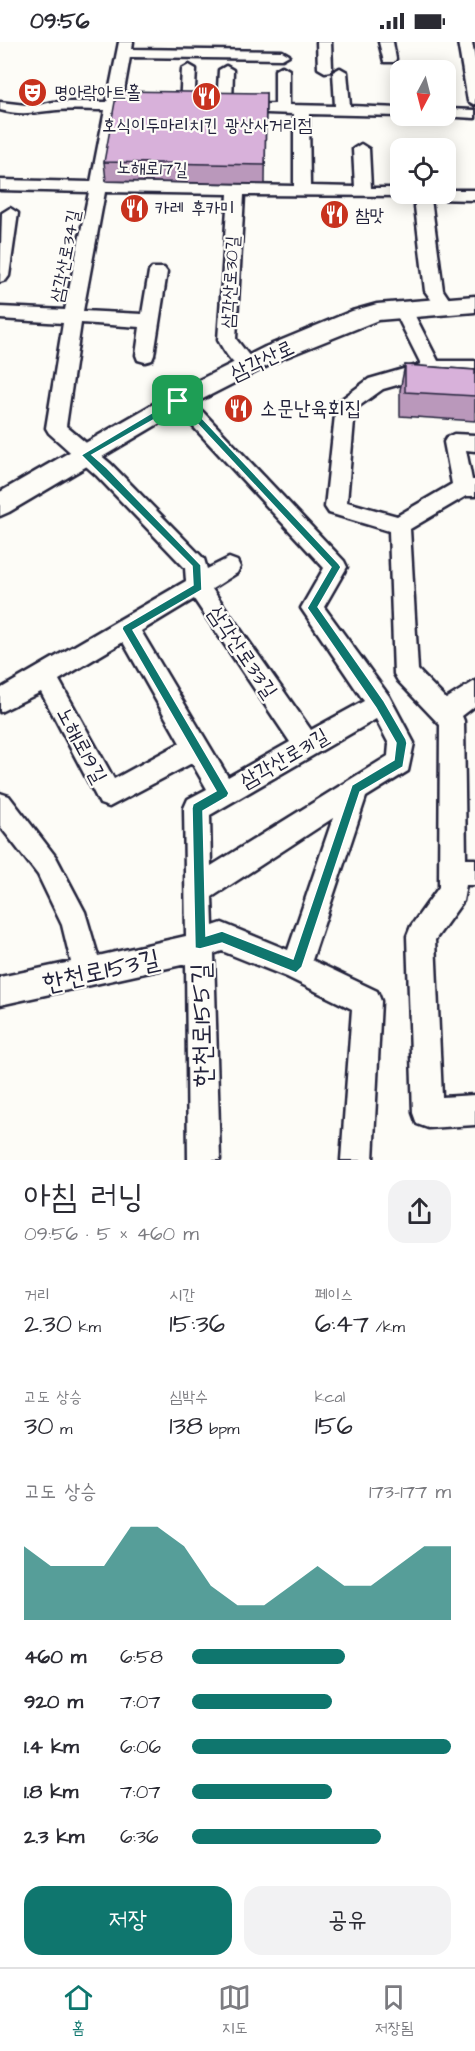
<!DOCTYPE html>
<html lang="ko">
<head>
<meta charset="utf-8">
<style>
  body { margin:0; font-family:"Architects Daughter","Poor Story",sans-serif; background:#f2f2f3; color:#2b2b33; height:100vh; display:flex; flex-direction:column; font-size:22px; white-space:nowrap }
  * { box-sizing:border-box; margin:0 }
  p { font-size:20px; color:#7c7c81 }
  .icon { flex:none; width:33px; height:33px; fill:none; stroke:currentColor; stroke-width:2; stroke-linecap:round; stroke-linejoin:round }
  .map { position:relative; height:1118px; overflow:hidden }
  .details { display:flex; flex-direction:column; background:#fff; flex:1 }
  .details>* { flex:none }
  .needle { width:39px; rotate:187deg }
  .controls { position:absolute; left:390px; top:18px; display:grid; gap:12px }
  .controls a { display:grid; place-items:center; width:66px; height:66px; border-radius:12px; background:#fff; box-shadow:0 3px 15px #0003; font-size:30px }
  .pin { position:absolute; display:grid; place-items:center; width:51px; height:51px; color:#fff; margin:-26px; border-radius:12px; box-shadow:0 3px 9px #0006 }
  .round { display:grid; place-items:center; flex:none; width:63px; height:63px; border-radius:18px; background:#f2f2f3 }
  .summary { display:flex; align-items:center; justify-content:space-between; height:102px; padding:0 24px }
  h1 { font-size:33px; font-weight:600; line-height:45px }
  .figures { display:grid; grid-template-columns:repeat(3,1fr); gap:9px; height:102px; padding:6px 24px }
  .figures div { display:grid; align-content:center }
  .figures b { font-size:26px; font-weight:600 }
  .figures small { font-size:16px; font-weight:400 }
  .figures p { font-size:16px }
  .chart { height:168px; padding:12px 24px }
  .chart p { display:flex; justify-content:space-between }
  .chart svg { width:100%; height:108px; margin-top:6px; fill:#0f766e; opacity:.7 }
  .button { display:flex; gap:12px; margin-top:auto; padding:12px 24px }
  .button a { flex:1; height:69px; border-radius:18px; background:#0f766e; color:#fff; font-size:24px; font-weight:600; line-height:69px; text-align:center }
  .button a+a { background:#f2f2f3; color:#2b2b33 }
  ul { padding:0 24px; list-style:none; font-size:20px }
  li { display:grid; grid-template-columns:96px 72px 1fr; align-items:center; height:45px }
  li i { height:15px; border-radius:8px; background:#0f766e }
  .status { display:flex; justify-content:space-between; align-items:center; height:42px; padding:0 30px; background:#fff; direction:ltr }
  .status svg { height:16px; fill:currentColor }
  .dock { display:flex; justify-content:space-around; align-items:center; height:84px; border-top:2px solid #e1e1e2; background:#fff; font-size:16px; color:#7c7c81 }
  .dock a { display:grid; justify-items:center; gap:3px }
  .dock .selected { color:#0f766e }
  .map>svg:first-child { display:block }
</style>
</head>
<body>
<div class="status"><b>09:56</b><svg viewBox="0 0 49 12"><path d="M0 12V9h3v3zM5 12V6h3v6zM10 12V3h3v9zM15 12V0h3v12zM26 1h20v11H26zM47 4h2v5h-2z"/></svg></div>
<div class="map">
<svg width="475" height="1118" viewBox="0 0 475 1118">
  <rect width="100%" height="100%" fill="#fdfcf7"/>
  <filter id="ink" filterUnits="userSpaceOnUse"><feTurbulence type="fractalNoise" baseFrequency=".0167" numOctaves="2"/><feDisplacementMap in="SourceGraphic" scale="12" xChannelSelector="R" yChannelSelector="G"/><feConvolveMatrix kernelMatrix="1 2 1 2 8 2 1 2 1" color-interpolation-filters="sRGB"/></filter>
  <g filter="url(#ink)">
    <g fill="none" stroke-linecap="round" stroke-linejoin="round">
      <defs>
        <path id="minor" d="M119 0H133L132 7 282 9 289 13 282 17 130 15 122 60 131 61 133 64 131 67 120 68 107 140 294 144V72L237 70 231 67 224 70 219 69 217 66 219 28 226 24 233 28 232 63 275 62V28L282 24 289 28V63L335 64 333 30 340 26 347 30 350 64 400 66V74H404H400L309 72 310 144 355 145 353 107 361 102 369 107 371 146H400V152H408L406 154 244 153 236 297 257 324 255 329C238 333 225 311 218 298L228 152 105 150 83 269 142 272 149 230 152 226H164L167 230 154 313 152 318 145 320 138 318 136 313 140 285 81 281 66 384 111 422 204 517 207 527 229 516 237 519 240 525 237 531 212 547 311 688 364 659 301 566 324 526 189 380 168 359 171 354C185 350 193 361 203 370L344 519 347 525 324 565 389 654 414 701 408 729 366 755 312 918 377 949 381 959 373 1118H341L352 967 287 935 222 909 214 912 220 1118H188L186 922 0 963V935L71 920 62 883 38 833 0 784V751L9 754 56 815 85 870 98 914 186 894 184 766 188 757 207 747 192 721 109 765 100 762 41 650 0 670V647L186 539 185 526 97 434 49 391 46 386 63 281 0 277V265L65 268 89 150 0 148V138L91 140 105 68C90 68 73 67 57 68 34 70 24 74 0 68V60L34 64 53 60H107ZM194 557 290 700 228 735 141 589ZM123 600 180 701 114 737 59 638ZM376 677 389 702 388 714 211 824 210 773ZM333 776 288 908 222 881 213 884 212 855Z
          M317 0H331L332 26 330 29 325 30 318 26Z
          M379 0H393L396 17 394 20H384Z
          M458 0H472L475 18V63L468 59Z
          M189 23 196 27 194 65 187 69 180 65 182 27Z
          M446 67 475 68V76L441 74H446Z
          M446 148H475V158L431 157 443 248 453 263 450 267H438L425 249 414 156 411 152H446Z
          M10 166 18 171 9 234 6 238 0 240 2 171Z
          M403 262 409 264 412 268 438 319H475V333H432L383 347 355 367 347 460 397 474 452 442 444 400 447 395 454 392 475 393V409L466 408 472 438H475V454H466L410 487 418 628 446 657 475 639V664L462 674 464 679 466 817H475V843H466L463 859 435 898 442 1055 475 1053V1083L428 1086 417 1082 413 1071 407 894 411 884 439 845 440 683 398 639 394 632 389 489 329 471 325 465 336 364 339 359 369 337 421 322 394 268 397 264Z"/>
        <path id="tertiary" d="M475 254V270L378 278 281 317 187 365 9 470 0 474V450L169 353 265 305 352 269 377 262Z"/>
      </defs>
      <use href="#minor" stroke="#22223b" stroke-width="5"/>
      <use href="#tertiary" stroke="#22223b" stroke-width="5"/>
      <use href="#minor" fill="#fdfcf7" fill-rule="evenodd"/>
      <use href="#tertiary" fill="#fdfcf7" fill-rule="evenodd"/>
    </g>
    <path fill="#ba98bb" stroke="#22223b" stroke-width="1.5" d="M266 51 265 142 106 139 104 120Z
      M405 323 475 328V379L400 374V348Z"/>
    <path fill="#d8b1da" stroke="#22223b" stroke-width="1.5" d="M117 49 266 51 265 123 104 120Z
      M405 323 475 328V354L405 350Z"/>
  </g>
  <path fill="#0f766e" stroke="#fff" stroke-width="1.5" fill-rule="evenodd" d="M175 357H181L199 373 339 522 341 525 318 565 384 659 406 697 407 701 403 725 360 750 302 925 296 931 222 901 200 907 195 906 192 766 193 762 216 749 122 587 123 584 193 543 192 524 81 413ZM178 364 193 377 331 525 307 566 376 666 396 701 394 718 352 743 293 917 222 889 206 894 203 769 227 755 229 751 133 588 202 548 201 523 107 426 92 413Z"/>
  <defs>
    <symbol id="theatre-disc" viewBox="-11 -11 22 22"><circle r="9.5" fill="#c8321e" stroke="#fdfcf7"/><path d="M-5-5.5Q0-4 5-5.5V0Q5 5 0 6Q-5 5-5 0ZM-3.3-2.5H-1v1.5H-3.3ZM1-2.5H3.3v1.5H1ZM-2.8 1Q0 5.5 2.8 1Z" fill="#fff"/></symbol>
    <symbol id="restaurant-disc" viewBox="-11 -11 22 22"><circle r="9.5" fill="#c8321e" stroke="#fdfcf7"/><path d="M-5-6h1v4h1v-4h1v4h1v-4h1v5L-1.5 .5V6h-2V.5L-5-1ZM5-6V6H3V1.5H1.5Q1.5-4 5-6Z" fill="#fff"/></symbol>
  </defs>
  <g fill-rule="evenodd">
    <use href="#theatre-disc" x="16" y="34" width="33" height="33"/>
    <use href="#restaurant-disc" x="190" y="38" width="33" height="33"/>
    <use href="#restaurant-disc" x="118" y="150" width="33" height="33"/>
    <use href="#restaurant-disc" x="318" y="156" width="33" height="33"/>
    <use href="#restaurant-disc" x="222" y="350" width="33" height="33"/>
  </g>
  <g text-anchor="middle" stroke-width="4.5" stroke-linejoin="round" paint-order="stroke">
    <g font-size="18" fill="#22223b" stroke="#fdfcf7" text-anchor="start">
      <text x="54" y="56">명아락아트홀</text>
      <text x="207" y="89" text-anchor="middle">호식이두마리치킨 광산사거리점</text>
      <text x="155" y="172">카레 후카미</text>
      <text x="355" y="179">참맛</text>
    </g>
    <g font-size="18" fill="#22223b" stroke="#fdfcf7">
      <text transform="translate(152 126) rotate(2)" y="6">노해로17길</text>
      <text transform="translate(65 214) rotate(-79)" y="6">삼각산로34길</text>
      <text transform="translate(230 240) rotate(-87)" y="6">삼각산로30길</text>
    </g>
    <g font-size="21" fill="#22223b" stroke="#fdfcf7">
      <text transform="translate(262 318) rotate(-25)" y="7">삼각산로</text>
      <text transform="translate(243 610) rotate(56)" y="7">삼각산로33길</text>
      <text transform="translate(82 703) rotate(62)" y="7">노해로19길</text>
      <text transform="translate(284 716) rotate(-30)" y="7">삼각산로31길</text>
    </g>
    <g font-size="21" fill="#22223b" stroke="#fdfcf7" text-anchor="start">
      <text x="260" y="373">소문난육회집</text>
    </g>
    <g font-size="26" fill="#22223b" stroke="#fdfcf7">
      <text transform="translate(101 928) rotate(-12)" y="9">한천로153길</text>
      <text transform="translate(201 983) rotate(-91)" y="9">한천로155길</text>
    </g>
  </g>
</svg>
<div class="controls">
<a><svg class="needle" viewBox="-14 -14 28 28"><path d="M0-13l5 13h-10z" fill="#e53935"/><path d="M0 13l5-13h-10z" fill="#7c7c81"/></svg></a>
<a><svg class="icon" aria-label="locate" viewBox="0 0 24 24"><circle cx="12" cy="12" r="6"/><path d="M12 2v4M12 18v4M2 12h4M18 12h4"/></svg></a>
</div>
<div class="pin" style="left:178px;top:359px;background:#1e9e55"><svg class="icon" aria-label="arrive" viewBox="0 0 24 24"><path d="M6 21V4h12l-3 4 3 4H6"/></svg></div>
</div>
<section class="details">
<div class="summary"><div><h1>아침 러닝</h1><p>09:56 · 5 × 460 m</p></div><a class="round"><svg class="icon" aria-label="share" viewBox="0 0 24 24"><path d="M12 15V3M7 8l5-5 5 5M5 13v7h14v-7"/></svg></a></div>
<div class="figures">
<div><p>거리</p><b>2.30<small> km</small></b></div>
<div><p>시간</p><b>15:36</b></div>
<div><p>페이스</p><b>6:47<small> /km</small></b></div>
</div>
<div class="figures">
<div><p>고도 상승</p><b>30<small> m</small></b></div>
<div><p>심박수</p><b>138<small> bpm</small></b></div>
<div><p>kcal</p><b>156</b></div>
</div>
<div class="chart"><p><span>고도 상승</span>173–177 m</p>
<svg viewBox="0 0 160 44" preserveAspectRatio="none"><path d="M0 44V14L10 22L20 22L30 22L40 6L50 6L60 14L70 30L80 38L90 38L100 30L110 22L120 30L130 30L140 22L150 14L160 14V44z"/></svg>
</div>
<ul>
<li><b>460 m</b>6:58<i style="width:59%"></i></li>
<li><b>920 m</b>7:07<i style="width:54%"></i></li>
<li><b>1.4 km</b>6:06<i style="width:100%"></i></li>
<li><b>1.8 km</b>7:07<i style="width:54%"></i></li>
<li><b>2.3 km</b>6:36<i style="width:73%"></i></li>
</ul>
<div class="button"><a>저장</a><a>공유</a></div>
</section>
<nav class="dock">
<a class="selected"><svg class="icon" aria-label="home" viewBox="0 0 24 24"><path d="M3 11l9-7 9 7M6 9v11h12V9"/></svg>홈</a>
<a><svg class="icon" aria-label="map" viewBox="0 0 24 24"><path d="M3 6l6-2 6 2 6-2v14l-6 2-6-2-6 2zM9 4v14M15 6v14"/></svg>지도</a>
<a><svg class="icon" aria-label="saved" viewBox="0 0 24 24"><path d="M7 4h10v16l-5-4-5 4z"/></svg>저장됨</a>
</nav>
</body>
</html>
